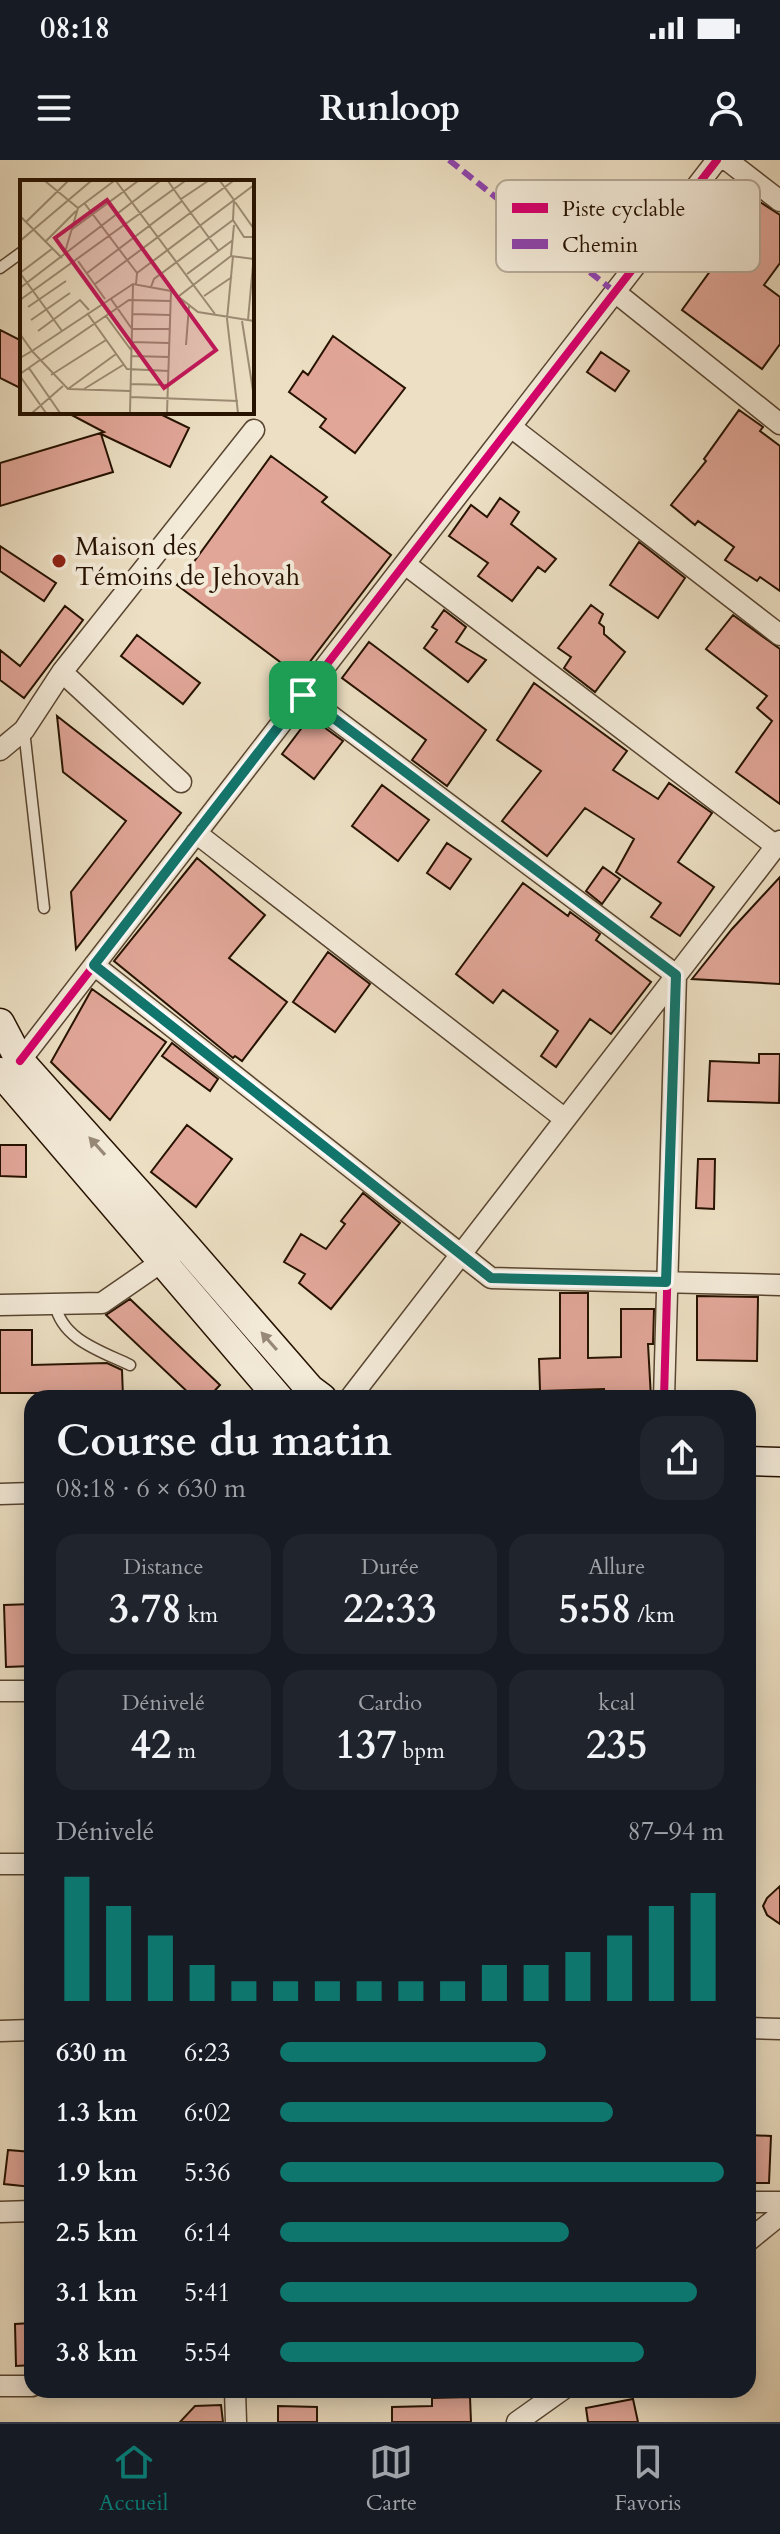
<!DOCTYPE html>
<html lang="fr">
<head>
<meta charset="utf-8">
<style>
  body { margin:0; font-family:Cardo,serif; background:#20242c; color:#f1f3f6; height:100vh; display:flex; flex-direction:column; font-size:30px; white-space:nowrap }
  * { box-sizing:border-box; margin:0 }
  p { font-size:26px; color:#9ea1a6 }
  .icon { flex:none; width:44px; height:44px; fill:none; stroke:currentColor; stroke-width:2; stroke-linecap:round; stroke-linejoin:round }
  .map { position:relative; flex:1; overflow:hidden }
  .sheet { position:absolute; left:24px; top:1230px; width:732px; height:1008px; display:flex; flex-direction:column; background:#171b24; border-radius:24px; box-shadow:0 4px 20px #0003 }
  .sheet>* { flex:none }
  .pin { position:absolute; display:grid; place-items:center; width:68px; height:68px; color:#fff; margin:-34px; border-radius:16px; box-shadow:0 4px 12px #0006 }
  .round { display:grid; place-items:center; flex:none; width:84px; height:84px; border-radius:24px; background:#20242c }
  .overview { display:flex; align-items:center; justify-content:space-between; height:136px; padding:0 32px }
  h1 { font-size:44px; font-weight:700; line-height:60px }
  .figures { display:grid; grid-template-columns:repeat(3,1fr); gap:12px; height:136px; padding:8px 32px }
  .figures div { display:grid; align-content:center; border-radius:20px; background:#20242c; text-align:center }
  .figures b { font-size:40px; font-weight:700 }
  .figures small { font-size:22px; font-weight:400 }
  .figures p { font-size:22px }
  .chart { height:224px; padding:16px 32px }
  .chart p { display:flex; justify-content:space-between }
  .chart svg { width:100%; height:144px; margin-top:8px; stroke:#0f766e; stroke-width:6 }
  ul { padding:0 32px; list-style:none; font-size:26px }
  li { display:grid; grid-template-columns:128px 96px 1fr; align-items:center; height:60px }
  li i { height:20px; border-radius:10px; background:#0f766e }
  .status { display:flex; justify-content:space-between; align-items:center; height:56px; padding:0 40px; background:#171b24; direction:ltr }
  .status svg { height:22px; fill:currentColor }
  header { display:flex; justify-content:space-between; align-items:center; height:104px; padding:0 32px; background:#171b24; font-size:36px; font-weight:700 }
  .tab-bar { display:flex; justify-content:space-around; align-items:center; height:112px; border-top:2px solid #363941; background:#171b24; font-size:22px; color:#9ea1a6 }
  .tab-bar a { display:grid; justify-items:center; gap:4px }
  .tab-bar .selected { color:#0f766e }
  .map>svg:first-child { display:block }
</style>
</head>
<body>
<div class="status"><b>08:18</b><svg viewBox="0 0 49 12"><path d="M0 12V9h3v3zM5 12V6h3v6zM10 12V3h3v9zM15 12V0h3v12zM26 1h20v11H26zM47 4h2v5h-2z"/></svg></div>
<header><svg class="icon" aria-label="menu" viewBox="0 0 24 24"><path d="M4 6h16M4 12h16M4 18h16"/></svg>Runloop<svg class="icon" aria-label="person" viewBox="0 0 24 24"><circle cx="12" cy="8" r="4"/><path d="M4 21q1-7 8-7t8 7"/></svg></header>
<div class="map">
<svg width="780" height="2262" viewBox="0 0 780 2262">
  <rect width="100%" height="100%" fill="#ecdfc3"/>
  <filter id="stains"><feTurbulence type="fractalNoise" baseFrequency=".0025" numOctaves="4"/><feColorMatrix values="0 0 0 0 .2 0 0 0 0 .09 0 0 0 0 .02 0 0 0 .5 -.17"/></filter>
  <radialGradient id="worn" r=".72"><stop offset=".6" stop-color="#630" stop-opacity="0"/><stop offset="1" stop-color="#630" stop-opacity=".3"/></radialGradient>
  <path fill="#e1a698" stroke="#261200" stroke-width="2" d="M725 32 753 52 760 42 780 55V103L764 125 780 137V184L762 209 682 150 737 74 710 55Z
    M0 170 22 181V229L0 218Z
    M333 176 405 228 355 293 320 267 326 259 289 232 303 211 308 215Z
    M601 192 629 211 615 231 587 212Z
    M739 250 763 267 760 271 780 286V431L760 417 757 421 725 400 734 387 698 361 695 365 671 345 706 301 704 299Z
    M66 252H156L189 268 170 307 101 274 113 312 0 346V303L104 272Z
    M271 296 327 337 322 342 391 395 299 516 177 425Z
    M500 338 519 352 511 364 556 399 545 412 538 407 512 441 478 416 488 403 449 376 471 345 487 357Z
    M639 382 685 418 658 458 610 425Z
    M0 386 56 423 44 441 0 411Z
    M591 445 603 454 599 463 604 467V474L625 492 595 532 564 508 571 497 558 488Z
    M65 446 83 460 24 538 0 520V490L20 506Z
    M444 450 466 467 456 482 486 500 468 522 424 488 437 470 432 467Z
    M733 455 780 489V644L736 612 772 561 757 548 767 536 706 489Z
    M137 475 200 523 183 544 121 496Z
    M369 482 486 570 447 626 412 600 426 580 342 518Z
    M534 523 627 591 613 610 658 639 669 623 712 653 678 702 714 727 680 776 651 757 661 743 616 712 634 679 585 648 547 696 502 661 541 611 497 580Z
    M57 556 181 653 76 789 71 732 126 661 63 612Z
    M310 557 343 581 314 619 282 594Z
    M382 625 429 660 398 701 352 666Z
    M447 683 471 699 450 729 427 713Z
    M197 698 265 755 229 798 287 842 242 901 235 896 233 898 114 801Z
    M603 707 620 719 602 744 586 731Z
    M780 717V824L692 819 732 769Z
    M523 723 568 756 570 752 600 774 596 780 651 822 611 874 590 859 556 907 541 896 558 871 503 830 493 843 456 814Z
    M328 792 370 824 335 872 293 842Z
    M92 829 166 882 110 960 51 902Z
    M172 883 218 919 210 931 162 896Z
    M759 894H780L779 943 708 941 710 901 759 903Z
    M187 965 232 999 196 1047 151 1012Z
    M0 985H26V1017L0 1016Z
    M698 999H715L714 1049 696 1048Z
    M363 1033 400 1063 331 1149 299 1123 305 1114 284 1102 301 1074 326 1089 345 1064 341 1061Z
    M560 1133H588V1198L621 1197V1149H654L653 1184H648L651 1238H604V1229L540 1231 539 1199 560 1198Z
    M697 1136 758 1137 757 1201 697 1200Z
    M130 1139 220 1225 208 1238H194L106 1155Z
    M0 1170H32V1205L107 1203 122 1210 123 1237 47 1238V1233H0Z
    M32 1444V1506L6 1507 4 1445Z
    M780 1726V1764L767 1755 763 1746 767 1738Z
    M748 1975 771 1976 769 2023H748Z
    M8 1990 32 1992V2027L4 2024Z
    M32 2163V2205L16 2206 15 2164Z
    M470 2237 471 2262H392V2247L432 2246V2238Z
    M633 2239 638 2262H588L586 2248Z
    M221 2245 223 2262H180L195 2246Z
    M278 2246 317 2247V2262H278Z"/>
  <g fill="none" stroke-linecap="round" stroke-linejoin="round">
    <defs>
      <path id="lane" d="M0 108 22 92
        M24 570 44 748
        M55 1144C62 1180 101 1191 130 1205"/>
      <path id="street" d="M727 0 780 41
        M615 132 780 264
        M511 267 780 475
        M405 404 776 686
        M62 512 181 622
        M303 535 676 815 664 1238
        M0 590 24 570 62 512 254 270
        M196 673 565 959
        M94 805 491 1118 780 1125
        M20 901 717 0
        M0 1145 102 1143 173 1094
        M350 1238 780 681
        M0 1334 32 1333
        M0 1531H32
        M0 1704H32
        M748 1868 780 1869
        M0 1871 32 1870
        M748 2042H780
        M0 2052 32 2051
        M748 2081 780 2055
        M0 2226H32
        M235 2230 236 2262
        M517 2262 562 2230"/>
      <path id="secondary" d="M0 863 20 901 185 1085 310 1229 322 1238
        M0 912 279 1238
        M748 1301 780 1302"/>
    </defs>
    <use href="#lane" stroke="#584531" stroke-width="13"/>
    <use href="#street" stroke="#584531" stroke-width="23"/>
    <use href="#secondary" stroke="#261200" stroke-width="31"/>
    <use href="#lane" stroke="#f3ead8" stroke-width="10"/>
    <use href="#street" stroke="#f3ead8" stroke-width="20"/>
    <use href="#secondary" stroke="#f3ead8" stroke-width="28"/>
    <path stroke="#8e44ad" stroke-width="6" stroke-dasharray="12 6" stroke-linecap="butt" d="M449 0 615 132"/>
    <defs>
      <path id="cycleway" d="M303 535 676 815 664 1238
        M20 901 717 0"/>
    </defs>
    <use href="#cycleway" stroke="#f3ead8" stroke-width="13"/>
    <use href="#cycleway" stroke="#d6006c" stroke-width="8"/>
  </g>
  <defs><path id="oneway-solid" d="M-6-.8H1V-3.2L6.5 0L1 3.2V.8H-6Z" transform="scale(2)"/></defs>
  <g fill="#978977">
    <use href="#oneway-solid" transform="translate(97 986) rotate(-132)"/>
    <use href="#oneway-solid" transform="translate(269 1181) rotate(-131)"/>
  </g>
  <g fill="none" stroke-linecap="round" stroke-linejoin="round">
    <defs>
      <path id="route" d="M303 535 676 815 666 1122 491 1118 94 805Z"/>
    </defs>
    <use href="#route" stroke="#fff" stroke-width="16"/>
    <use href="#route" stroke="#0f766e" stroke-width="10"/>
  </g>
  <circle fill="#8f2418" stroke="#f3ead8" stroke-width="3" cx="59" cy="401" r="8"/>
  <g text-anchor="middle" stroke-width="8" stroke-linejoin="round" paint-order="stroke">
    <g font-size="26" fill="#261200" stroke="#f3ead8" text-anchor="start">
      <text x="75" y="395">Maison des<tspan x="75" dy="30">Témoins de Jehovah</tspan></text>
    </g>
  </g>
  <g transform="translate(20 20)">
    <rect width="234" height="234" fill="#ecdfc3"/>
    <path fill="none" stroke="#9d8d75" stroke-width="2" d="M25 1 58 28M96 1 195 134M200 1 214 20 213 40 224 57H234M161 19 188 1M162 21 198 70M215 22 234 49M65 24 117 93 116 104M0 36 6 42 48 1M6 42 42 78M51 50 118 1M0 61 71 1M26 61 56 31M45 72 58 28 94 1M211 76 214 45M213 76 207 139 218 233M58 81 85 119M0 93 42 151M0 93 33 68M67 93 162 21 148 1M117 93 234 5M167 94 213 60M75 104 213 1M131 107 134 99 213 40M0 108 140 1M159 116 211 76 234 79M184 116 212 97M91 119 112 149H150M0 120 165 1M8 127 46 101M67 133 107 189 149 191M112 134 150 135M86 136 111 170M11 140 50 113M228 140 234 74M222 141 234 217M18 151 60 120 69 130M0 154 12 171 113 104 151 111 178 132 234 141M111 162 149 163M166 165 169 126M111 176 149 177M0 178 12 171 48 209 96 174M20 181 109 120 151 121M9 188 40 233M0 194 20 180M31 195 86 160M0 196 26 233M110 204 148 205M49 209 110 211M64 209 103 185M111 217 218 221M12 233 43 206M110 233 113 104M147 233 151 111"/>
    <path fill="#c2185b" fill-opacity="0.15" stroke="#c2185b" stroke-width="4" d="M87 20 196 170 144 208 35 58Z"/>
    <rect width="234" height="234" fill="none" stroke="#261200" stroke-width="4"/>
  </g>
  <rect x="496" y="20" width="264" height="92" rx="12" fill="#f3ead8" stroke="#b6a997" stroke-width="2"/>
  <rect x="512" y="43" width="36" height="10" fill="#d6006c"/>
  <rect x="512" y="79" width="36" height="10" fill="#8e44ad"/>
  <g font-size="22" fill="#261200">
    <text x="562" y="56">Piste cyclable</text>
    <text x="562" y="92">Chemin</text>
  </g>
  <rect width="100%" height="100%" filter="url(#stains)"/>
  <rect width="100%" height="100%" fill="url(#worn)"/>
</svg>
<div class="pin" style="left:303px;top:535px;background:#1e9e55"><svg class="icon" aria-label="arrive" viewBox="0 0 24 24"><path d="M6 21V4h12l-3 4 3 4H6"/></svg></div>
<section class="sheet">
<div class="overview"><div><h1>Course du matin</h1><p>08:18 · 6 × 630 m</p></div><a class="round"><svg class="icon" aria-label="share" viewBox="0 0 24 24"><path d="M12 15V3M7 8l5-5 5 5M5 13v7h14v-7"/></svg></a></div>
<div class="figures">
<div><p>Distance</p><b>3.78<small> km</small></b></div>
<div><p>Durée</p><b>22:33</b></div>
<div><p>Allure</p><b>5:58<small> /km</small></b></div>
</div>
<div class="figures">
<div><p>Dénivelé</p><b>42<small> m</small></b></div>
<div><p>Cardio</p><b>137<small> bpm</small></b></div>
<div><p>kcal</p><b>235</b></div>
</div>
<div class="chart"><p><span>Dénivelé</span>87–94 m</p>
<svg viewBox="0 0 160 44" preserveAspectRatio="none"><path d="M5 44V6M15 44V15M25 44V24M35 44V33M45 44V38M55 44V38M65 44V38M75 44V38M85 44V38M95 44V38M105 44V33M115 44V33M125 44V29M135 44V24M145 44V15M155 44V11"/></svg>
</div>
<ul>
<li><b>630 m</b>6:23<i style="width:60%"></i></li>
<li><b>1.3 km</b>6:02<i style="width:75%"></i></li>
<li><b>1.9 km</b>5:36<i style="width:100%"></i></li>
<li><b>2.5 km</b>6:14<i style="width:65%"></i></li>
<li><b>3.1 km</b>5:41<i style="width:94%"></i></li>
<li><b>3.8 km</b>5:54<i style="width:82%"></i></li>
</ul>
</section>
</div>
<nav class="tab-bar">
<a class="selected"><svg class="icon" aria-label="home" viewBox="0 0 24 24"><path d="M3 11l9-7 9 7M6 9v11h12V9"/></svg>Accueil</a>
<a><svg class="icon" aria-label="map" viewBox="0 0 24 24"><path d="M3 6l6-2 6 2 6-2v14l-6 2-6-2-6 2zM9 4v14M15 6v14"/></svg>Carte</a>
<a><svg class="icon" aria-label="saved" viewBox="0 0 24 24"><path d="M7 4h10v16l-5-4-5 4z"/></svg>Favoris</a>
</nav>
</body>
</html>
